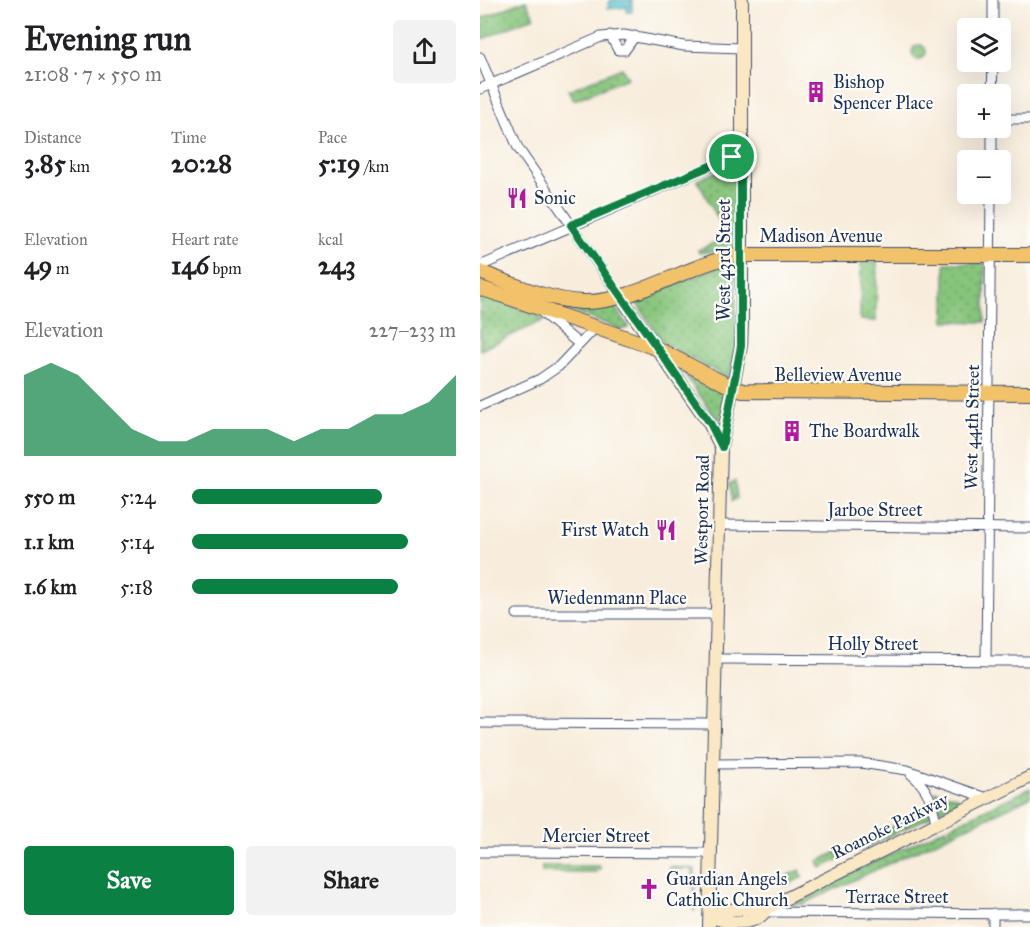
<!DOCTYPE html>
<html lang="en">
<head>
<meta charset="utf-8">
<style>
  body { margin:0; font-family:"IM FELL Great Primer",serif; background:#f2f2f2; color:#202124; height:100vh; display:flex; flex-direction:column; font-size:22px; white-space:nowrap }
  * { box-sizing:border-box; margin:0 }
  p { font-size:20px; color:#757577 }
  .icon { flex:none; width:33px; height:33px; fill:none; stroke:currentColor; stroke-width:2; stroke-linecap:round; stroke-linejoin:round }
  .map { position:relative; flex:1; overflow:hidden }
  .sheet { display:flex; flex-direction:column; background:#fff; width:480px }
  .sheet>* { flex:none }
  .fabs { position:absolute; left:477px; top:18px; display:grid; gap:12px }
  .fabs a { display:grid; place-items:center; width:54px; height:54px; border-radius:6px; background:#fff; box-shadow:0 6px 24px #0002; font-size:30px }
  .pin { position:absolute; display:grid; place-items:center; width:51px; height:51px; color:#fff; margin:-26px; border:3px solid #fff; border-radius:50%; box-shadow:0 2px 6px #0007 }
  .round { display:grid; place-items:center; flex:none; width:63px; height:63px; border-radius:6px; background:#f2f2f2 }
  .head { display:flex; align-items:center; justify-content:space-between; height:102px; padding:0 24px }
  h1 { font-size:33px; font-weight:800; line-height:45px }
  .metrics { display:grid; grid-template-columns:repeat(3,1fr); gap:9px; height:102px; padding:6px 24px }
  .metrics div { display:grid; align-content:center }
  .metrics b { font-size:26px; font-weight:800 }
  .metrics small { font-size:16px; font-weight:400 }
  .metrics p { font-size:16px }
  .chart { height:168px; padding:12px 24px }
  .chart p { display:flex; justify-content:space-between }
  .chart svg { width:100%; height:108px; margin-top:6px; fill:#0b8043; opacity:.7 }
  .primary-button { display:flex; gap:12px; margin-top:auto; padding:12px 24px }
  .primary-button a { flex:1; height:69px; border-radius:6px; background:#0b8043; color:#fff; font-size:24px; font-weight:800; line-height:69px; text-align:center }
  .primary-button a+a { background:#f2f2f2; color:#202124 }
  ul { padding:0 24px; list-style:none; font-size:20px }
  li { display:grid; grid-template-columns:96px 72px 1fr; align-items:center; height:45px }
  li i { height:15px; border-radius:8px; background:#0b8043 }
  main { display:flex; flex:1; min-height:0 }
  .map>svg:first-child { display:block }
</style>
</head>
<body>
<main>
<section class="sheet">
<div class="head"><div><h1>Evening run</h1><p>21:08 · 7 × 550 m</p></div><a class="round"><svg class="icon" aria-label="share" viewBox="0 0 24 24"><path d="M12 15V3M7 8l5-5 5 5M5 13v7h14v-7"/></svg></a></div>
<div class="metrics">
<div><p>Distance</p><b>3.85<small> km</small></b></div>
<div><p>Time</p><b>20:28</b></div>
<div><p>Pace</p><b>5:19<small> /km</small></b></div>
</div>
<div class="metrics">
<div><p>Elevation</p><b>49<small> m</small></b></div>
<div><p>Heart rate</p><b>146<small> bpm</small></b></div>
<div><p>kcal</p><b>243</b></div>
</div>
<div class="chart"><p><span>Elevation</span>227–233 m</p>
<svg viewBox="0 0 160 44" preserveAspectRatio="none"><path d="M0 44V11L10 6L20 11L30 22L40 33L50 38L60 38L70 33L80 33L90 33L100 38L110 33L120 33L130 27L140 27L150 22L160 11V44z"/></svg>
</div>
<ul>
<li><b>550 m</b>5:24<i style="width:72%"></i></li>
<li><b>1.1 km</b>5:14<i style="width:82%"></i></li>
<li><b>1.6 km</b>5:18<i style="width:78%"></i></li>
</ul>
<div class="primary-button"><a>Save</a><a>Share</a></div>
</section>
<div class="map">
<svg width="550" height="927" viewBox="0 0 550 927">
  <defs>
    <pattern id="grass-dots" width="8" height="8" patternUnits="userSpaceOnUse" patternTransform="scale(1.5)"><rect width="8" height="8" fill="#87c57c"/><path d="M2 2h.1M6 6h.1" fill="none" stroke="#6ea069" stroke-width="1.8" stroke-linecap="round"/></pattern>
    <pattern id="water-waves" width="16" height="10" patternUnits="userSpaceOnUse" patternTransform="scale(1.5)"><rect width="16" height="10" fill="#5cc9d1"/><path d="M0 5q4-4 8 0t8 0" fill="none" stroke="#4ba4ad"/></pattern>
  </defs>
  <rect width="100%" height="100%" fill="#fdfcf7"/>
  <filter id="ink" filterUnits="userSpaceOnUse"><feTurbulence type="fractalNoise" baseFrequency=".0167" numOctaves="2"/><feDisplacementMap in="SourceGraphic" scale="12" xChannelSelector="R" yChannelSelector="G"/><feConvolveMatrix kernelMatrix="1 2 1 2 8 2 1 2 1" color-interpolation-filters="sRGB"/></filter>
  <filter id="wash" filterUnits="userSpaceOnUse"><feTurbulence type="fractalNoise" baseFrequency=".008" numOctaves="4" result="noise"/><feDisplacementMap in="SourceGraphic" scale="24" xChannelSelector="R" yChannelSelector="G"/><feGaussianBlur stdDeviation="1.35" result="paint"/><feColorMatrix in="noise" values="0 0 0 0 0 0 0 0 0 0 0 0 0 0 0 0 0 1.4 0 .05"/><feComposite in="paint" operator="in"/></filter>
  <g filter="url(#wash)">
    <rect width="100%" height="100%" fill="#f8eddc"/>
    <path fill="url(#grass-dots)" stroke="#517a6d" stroke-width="1.5" d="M46 0 54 17 3 39 0 19Z
      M432 52a7 7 0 1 1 14 0a7 7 0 1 1-14 0Z
      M142 68 148 78 94 100 88 90Z
      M253 164H256V245L247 250 219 253 218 250 248 237 217 180Z
      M381 262H397L396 321 380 320Z
      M465 263H505V322L465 321Z
      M247 264 254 268 256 278V345L250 374 246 377 183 343 156 302 159 298Z
      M0 295 54 313 64 320 0 350Z
      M67 302 100 310 135 307 149 327 142 330Z
      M207 371 244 392 240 424 206 376 204 372Z
      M255 481 257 498 252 501 250 483Z
      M550 788V797L536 804 533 796Z
      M455 791 477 797 479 802 460 811Z
      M531 797 534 805 472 834 469 827Z
      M451 808 450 817 428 827 425 820Z
      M424 821 427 828 378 851 375 844Z
      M466 828 470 835 323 904H313L316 899Z
      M357 852 360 859 341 868 338 861Z
      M62 866H120V869H116V872H62Z
      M189 867 215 869V911H213V872L210 869H189Z
      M320 870 323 877 305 886 302 878Z"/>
    <path fill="url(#water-waves)" stroke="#3c7c98" stroke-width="1.5" d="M130 0H152V12H147V7L128 9Z"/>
  </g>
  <g filter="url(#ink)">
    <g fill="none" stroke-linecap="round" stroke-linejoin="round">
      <defs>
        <path id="street" d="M513 28V0
          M130 35 138 50H145L155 36
          M0 57 38 148 140 296
          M0 89 121 37 144 35 204 46 262 48
          M512 94 513 62
          M520 119H550
          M512 160V128
          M0 266 261 153
          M60 311 99 344
          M0 406 60 379 79 366 116 327
          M240 525 550 528
          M37 614H238
          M237 659 550 661
          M506 661 511 194
          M0 723 235 724
          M234 764 381 763 427 770 507 798
          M431 774C448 788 452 801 456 823
          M0 852 232 853
          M287 908 290 912 550 914
          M513 927V913"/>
        <path id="secondary" d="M140 296 229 423 241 447 229 927
          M241 447 261 346 262 323V0
          M230 916C247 924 278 927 287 908L550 777
          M230 916 245 910 287 908"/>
        <path id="primary" d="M0 272C32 284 67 300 102 302 151 304 206 266 255 255H550
          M0 288 176 348 253 388 263 391 550 393"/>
      </defs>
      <use href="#street" stroke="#3c4c71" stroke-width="11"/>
      <use href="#secondary" stroke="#3c4c71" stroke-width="14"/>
      <use href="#primary" stroke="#3c4c71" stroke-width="16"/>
      <use href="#street" stroke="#fff" stroke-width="9"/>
      <use href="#secondary" stroke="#fae7c3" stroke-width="12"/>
      <use href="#primary" stroke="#f2c26a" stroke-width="14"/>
    </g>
  </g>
  <g fill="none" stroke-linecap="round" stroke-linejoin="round" filter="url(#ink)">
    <defs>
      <path id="route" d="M261 153V346L242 447 230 423 91 225Z"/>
    </defs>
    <use href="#route" stroke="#fff" stroke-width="12"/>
    <use href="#route" stroke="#0b8043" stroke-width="8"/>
  </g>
  <defs>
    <symbol id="building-bare" viewBox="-9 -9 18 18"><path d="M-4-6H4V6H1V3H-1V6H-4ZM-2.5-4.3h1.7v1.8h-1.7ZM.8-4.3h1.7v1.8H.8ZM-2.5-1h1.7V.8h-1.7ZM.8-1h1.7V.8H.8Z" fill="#b5179e" stroke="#fdfcf7" stroke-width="2.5" paint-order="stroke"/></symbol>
    <symbol id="restaurant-bare" viewBox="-9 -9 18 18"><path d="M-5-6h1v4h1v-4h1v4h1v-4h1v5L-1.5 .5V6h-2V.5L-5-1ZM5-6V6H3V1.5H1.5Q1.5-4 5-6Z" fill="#b5179e" stroke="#fdfcf7" stroke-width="2.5" paint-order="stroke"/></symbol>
    <symbol id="church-bare" viewBox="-9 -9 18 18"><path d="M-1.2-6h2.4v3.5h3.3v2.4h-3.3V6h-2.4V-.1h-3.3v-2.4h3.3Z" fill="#b5179e" stroke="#fdfcf7" stroke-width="2.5" paint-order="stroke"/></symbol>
  </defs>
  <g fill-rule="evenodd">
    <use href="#building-bare" x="321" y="77" width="30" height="30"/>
    <use href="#restaurant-bare" x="22" y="183" width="30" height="30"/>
    <use href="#building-bare" x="297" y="416" width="30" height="30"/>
    <use href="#restaurant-bare" x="171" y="515" width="30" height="30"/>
    <use href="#church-bare" x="154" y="874" width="30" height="30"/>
  </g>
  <g text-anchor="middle" stroke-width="4.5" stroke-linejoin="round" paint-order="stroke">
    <g font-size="18" fill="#1b2f5e" stroke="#fdfcf7" text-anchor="start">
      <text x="353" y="88">Bishop<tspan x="353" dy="21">Spencer Place</tspan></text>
      <text x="54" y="204">Sonic</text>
      <text x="329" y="437">The Boardwalk</text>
      <text x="169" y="536" text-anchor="end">First Watch</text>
      <text x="186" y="885">Guardian Angels<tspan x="186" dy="21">Catholic Church</tspan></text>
    </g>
    <g font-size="18" fill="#1b2f5e" stroke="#fdfcf7">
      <text x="341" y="242">Madison Avenue</text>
      <text transform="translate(244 260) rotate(-90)" y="6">West 43rd Street</text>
      <text x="358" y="381">Belleview Avenue</text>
      <text transform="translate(492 427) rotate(-89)" y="6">West 44th Street</text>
      <text transform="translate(222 510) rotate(-89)" y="6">Westport Road</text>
      <text x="395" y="516">Jarboe Street</text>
      <text x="137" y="604">Wiedenmann Place</text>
      <text x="393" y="650">Holly Street</text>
      <text transform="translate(410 826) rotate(-26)" y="6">Roanoke Parkway</text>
      <text x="116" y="842">Mercier Street</text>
      <text x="417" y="903">Terrace Street</text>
    </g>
  </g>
</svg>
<div class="fabs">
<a><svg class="icon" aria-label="layers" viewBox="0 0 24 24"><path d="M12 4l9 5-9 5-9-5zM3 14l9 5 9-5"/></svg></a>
<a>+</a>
<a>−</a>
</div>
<div class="pin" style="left:252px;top:157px;background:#1e9e55"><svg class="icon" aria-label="arrive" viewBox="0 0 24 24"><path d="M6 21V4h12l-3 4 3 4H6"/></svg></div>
</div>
</main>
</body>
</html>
